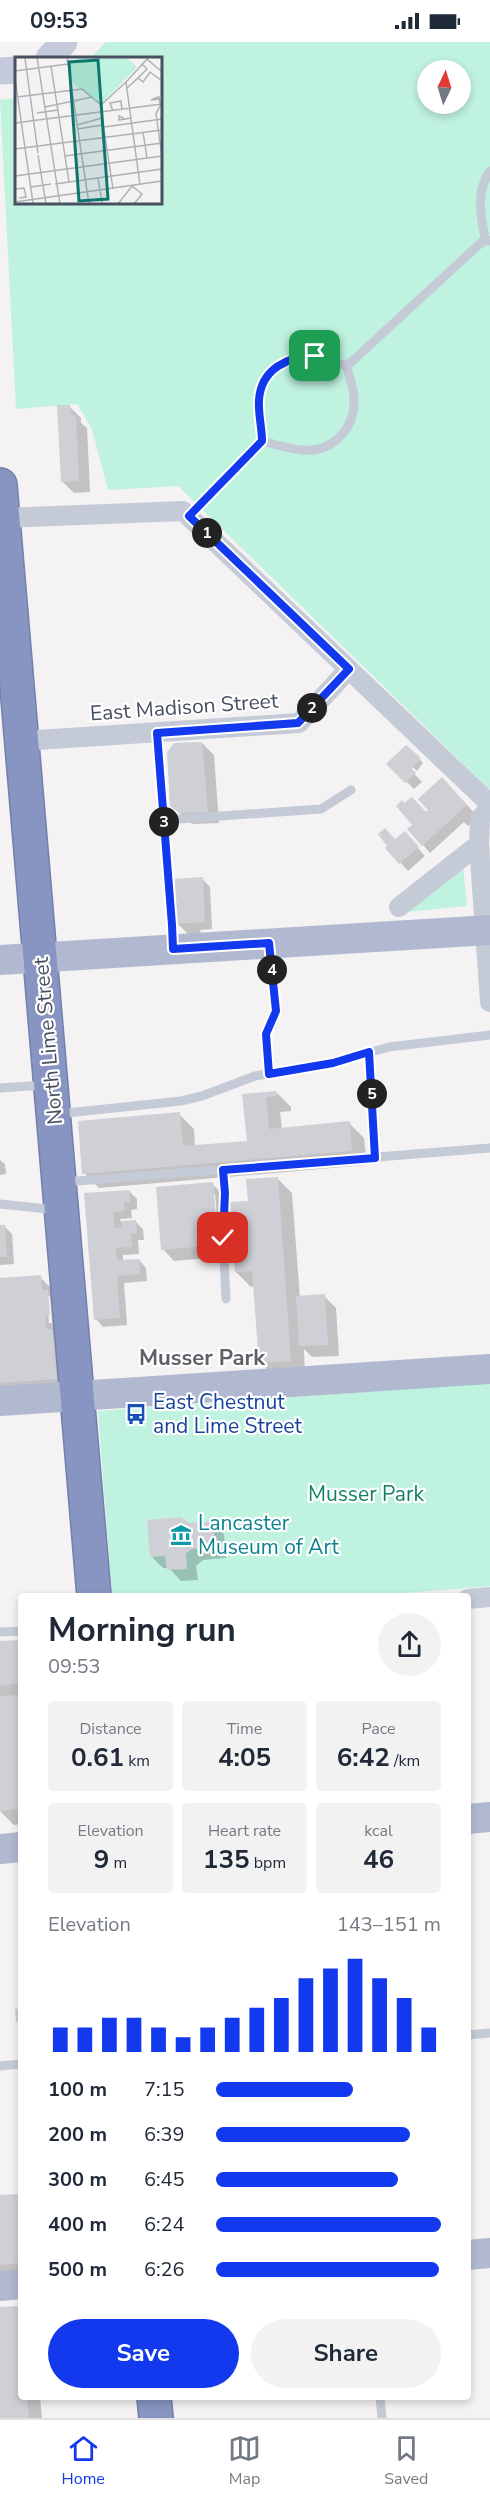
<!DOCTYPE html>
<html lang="en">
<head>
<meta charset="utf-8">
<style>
  body { margin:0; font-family:"Nunito Sans",sans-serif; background:#f2f2f3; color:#1f2937; height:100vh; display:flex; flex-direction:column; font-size:22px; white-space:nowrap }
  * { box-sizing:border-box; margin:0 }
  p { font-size:20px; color:#747a83 }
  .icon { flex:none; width:33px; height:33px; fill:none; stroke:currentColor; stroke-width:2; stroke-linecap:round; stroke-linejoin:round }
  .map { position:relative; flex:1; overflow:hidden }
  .details { position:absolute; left:18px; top:1551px; width:453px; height:807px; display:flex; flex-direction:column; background:#fff; border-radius:6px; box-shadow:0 3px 9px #0003 }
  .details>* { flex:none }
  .needle { width:39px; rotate:4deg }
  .fabs { position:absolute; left:417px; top:18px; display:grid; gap:12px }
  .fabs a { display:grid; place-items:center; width:54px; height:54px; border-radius:50%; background:#fff; box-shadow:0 3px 9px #0003; font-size:30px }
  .pin { position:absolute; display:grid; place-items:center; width:51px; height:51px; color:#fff; margin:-26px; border-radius:12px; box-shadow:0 3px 9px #0006 }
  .km { position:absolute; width:30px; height:30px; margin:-15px; border-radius:50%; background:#222; color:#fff; font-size:16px; line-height:30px; text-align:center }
  .round { display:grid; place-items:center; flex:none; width:63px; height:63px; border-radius:32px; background:#f2f2f3 }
  .head { display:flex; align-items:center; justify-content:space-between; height:102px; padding:0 30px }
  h1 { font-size:33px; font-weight:700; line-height:45px }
  .figures { display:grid; grid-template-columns:repeat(3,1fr); gap:9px; height:102px; padding:6px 30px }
  .figures div { display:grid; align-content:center; border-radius:6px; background:#f2f2f3; text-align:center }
  .figures b { font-size:26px; font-weight:700 }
  .figures small { font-size:16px; font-weight:400 }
  .figures p { font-size:16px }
  .chart { height:168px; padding:12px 30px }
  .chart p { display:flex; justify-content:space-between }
  .chart svg { width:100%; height:108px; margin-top:6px; stroke:#1239ee; stroke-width:6 }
  .button { display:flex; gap:12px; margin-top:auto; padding:12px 30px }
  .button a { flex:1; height:69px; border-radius:36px; background:#1239ee; color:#fff; font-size:24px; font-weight:700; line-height:69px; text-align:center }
  .button a+a { background:#f2f2f3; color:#1f2937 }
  ul { padding:0 30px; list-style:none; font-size:20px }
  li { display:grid; grid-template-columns:96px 72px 1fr; align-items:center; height:45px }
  li i { height:15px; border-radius:8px; background:#1239ee }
  .status { display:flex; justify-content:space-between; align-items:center; height:42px; padding:0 30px; background:#fff; direction:ltr }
  .status svg { height:16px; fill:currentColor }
  .menu { display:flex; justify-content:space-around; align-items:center; height:84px; border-top:2px solid #e0e1e3; background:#fff; font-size:16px; color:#747a83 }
  .menu a { display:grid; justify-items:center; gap:3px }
  .menu .on { color:#1239ee }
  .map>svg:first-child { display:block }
</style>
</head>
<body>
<div class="status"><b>09:53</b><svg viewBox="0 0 49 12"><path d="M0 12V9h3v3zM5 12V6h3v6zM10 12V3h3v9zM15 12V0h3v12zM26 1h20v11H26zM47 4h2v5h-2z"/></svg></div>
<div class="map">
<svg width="490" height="2376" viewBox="0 0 490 2376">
  <rect width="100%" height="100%" fill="#f4f2f2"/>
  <path fill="#c0f2e0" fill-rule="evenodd" d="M106 0H490V748L178 444 108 448 92 387 77 362 16 367 0 58 16 56V160H160V16H90ZM428 28H460V62H428Z
    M463 824 467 864 406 870Z
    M490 1341V1544L369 1554H112L98 1369Z"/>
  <path fill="#0003" fill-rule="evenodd" d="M69 364 81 376V381L87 386 90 450 74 451 62 439Z
    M202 701 214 713 219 781 192 782 172 764Z
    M406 705 423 721 417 729 399 712Z
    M397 714 422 740 414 747 388 722Z
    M454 749 478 775 468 784 464 780 430 811 423 803 405 763 426 772Z
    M395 799H412L425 814 408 829 387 806Z
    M202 837 210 845 212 887 200 888 201 892 189 893 177 881Z
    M276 1050 291 1065V1069L280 1070 282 1087 349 1081 364 1096 367 1123 99 1146 84 1131 179 1072 194 1087 195 1105 248 1100 244 1053Z
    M0 1118 5 1122 6 1132 0 1133Z
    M277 1136 292 1151 300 1256 324 1254 336 1266 339 1314 312 1315 304 1307 305 1333 275 1335 260 1320 255 1244 251 1245 236 1230 249 1160Z
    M212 1142 224 1153 229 1214 174 1219 163 1207ZM212 1152H215L220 1210 217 1211Z
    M129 1149 137 1157V1167L131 1168 132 1176 120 1177 121 1180 135 1179 143 1187 144 1198H138L139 1212 123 1213V1219L139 1218 146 1226 147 1239 124 1241 127 1283 103 1285 96 1277 85 1152Z
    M4 1184 12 1192 14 1222 0 1223V1185Z
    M40 1235 55 1250 68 1348H0V1238ZM47 1252 50 1255 52 1281H49Z
    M212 1481 224 1492 226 1516 203 1518 196 1524 198 1538 181 1539 169 1526H163L151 1514 188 1483Z
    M21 1600V1782L14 1783 0 1769V1601Z
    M18 2153 21 2156V2233L0 2235V2175Z
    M19 2265 21 2268V2355H40L42 2376H0V2267Z"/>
  <path fill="#ced0d6" d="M57 363H70L71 373H76L79 439 61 440Z
    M202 700 208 770 179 771 170 764 167 710 174 701Z
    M406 703 421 716 412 727 416 731 405 741 386 722Z
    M442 735 467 763 422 804 407 787 412 783 396 764 402 758 404 761 412 755 426 770 428 768 418 757Z
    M385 786 395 797 405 789 419 805 399 822 385 806 387 804 378 792Z
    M203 835 205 880 176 882 175 837Z
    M276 1049 277 1054 266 1055 269 1087 350 1079 352 1109 82 1132 78 1079 180 1070 183 1104 247 1099 242 1052Z
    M278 1135 291 1319 259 1321 252 1229 235 1230 230 1160 248 1159 246 1137Z
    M213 1140 218 1203 161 1208 156 1145Z
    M130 1148V1160H124L125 1169 113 1170 115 1186 122 1185V1179L136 1178 137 1191H131L132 1205 116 1206 117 1218 139 1217 140 1232 117 1234 120 1276 94 1278 84 1151Z
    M0 1183H5L7 1215H0Z
    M41 1233 42 1248H48L50 1273 45 1274 46 1287H52L57 1337 0 1341V1236Z
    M325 1252 328 1303 299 1304 296 1254Z
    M181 1475 189 1481 213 1479 215 1505 191 1507 186 1512 187 1527 167 1528 165 1514 150 1515 147 1478Z
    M21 1598V1640L0 1644V1599Z
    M21 1653V1767L0 1769V1654Z
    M21 1966V1980H16L15 1967Z
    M18 2152 19 2156H21V2221L0 2223V2153Z
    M19 2264 21 2355H27L29 2376H0V2265Z"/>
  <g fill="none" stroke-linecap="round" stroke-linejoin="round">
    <defs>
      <path id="highway" d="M0 443 94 1554
        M154 2355 156 2376"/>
    </defs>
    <use href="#highway" stroke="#7380ae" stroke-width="36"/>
    <path stroke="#c5cad7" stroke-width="9" d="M490 129C475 151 481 173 485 197L490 199
      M299 314H315L347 324C349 335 355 349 354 360 354 387 332 411 303 408 290 407 276 403 262 399 262 357 249 331 299 314Z
      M347 324 485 197
      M189 474 262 399
      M157 691 173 905
      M164 778 321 767 351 748
      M369 1010 375 1116
      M269 1032 266 991 276 969 270 907
      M0 1046 46 1043
      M57 1072 181 1059 202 1054 255 1034 333 1021 389 1005 490 993
      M223 1128 225 1151 223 1195 226 1257
      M65 1140 490 1106
      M0 1162 57 1168
      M0 1590 21 1589
      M468 1993 490 1991
      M0 2024 21 2022
      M380 2355 382 2376"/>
    <path stroke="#c5cad7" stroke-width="20" d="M2 476 183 469 490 762
      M22 699 299 681 349 627
      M490 765 480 777 479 802 490 960
      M399 865 479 802
      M468 1557 490 1555"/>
    <path stroke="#c4c9db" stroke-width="27" d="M49 16 64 0
      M0 29 16 28"/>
    <path stroke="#b1b9d1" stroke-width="30" d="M0 918 490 888
      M0 1359 490 1327
      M468 1777 490 1775
      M0 1807 21 1805
      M468 2213 490 2211
      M0 2244 21 2242"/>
    <use href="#highway" stroke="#8895c2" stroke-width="33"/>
  </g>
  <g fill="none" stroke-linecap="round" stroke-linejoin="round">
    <defs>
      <path id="route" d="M223 1196 225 1151 223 1128 375 1116 369 1010 333 1021 269 1032 266 992 276 969 269 901 173 907 172 883 157 691 298 681 349 627 189 474 262 399C262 386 258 371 259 358 261 327 288 314 315 314"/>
    </defs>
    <use href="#route" stroke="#fff" stroke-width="12"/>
    <use href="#route" stroke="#1239ee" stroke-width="8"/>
  </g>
  <defs>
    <symbol id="bus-bare" viewBox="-9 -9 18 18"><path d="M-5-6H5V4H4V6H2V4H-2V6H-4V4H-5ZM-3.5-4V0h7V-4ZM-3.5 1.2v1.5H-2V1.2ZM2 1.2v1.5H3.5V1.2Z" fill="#1a4fb4" stroke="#fff" stroke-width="2.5" paint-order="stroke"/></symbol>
    <symbol id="museum-bare" viewBox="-9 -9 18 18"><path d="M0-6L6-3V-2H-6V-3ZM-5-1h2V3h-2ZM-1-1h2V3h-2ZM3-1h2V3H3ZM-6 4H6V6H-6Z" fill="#0f9aa8" stroke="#fff" stroke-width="2.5" paint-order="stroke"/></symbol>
  </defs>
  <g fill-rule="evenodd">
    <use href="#bus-bare" x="121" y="1357" width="30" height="30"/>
    <use href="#museum-bare" x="166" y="1478" width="30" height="30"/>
  </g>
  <g text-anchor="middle" stroke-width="4.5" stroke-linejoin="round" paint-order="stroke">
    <g font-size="21" fill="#484f60" stroke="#fff">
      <text transform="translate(184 665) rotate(-4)" y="7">East Madison Street</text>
      <text transform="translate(48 999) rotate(-95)" y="7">North Lime Street</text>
    </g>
    <g font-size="21" fill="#164399" stroke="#fff" text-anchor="start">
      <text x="153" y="1367">East Chestnut<tspan x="153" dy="24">and Lime Street</tspan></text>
    </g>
    <g font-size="21" fill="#138166" stroke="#fff">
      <text x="366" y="1459">Musser Park</text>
    </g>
    <g font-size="21" fill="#0d838f" stroke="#fff" text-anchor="start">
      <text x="198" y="1488">Lancaster<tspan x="198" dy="24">Museum of Art</tspan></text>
    </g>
    <g font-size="22" font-weight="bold" fill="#5e5f67" stroke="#fff">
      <text x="202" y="1323">Musser Park</text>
    </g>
  </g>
  <g transform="translate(15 15)">
    <rect width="147" height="147" fill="#f4f2f2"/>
    <path d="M64 0H111L122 10 86 47 57 26 54 8Z" fill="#c0f2e0"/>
    <path fill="none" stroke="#afb1b8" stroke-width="1.5" d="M22 0 45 147M52 0 74 147M10 1 23 96M132 2 147 15M36 9 54 125M0 14 53 7M123 21 132 12 127 7M0 22 18 146M111 32 123 21 128 25 135 15 147 24M2 40 67 32 86 48M144 42 136 43 143 40H144L145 47M146 47 141 57 147 100M86 48 111 25M30 50 77 40M86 53 98 132M98 54 95 46 106 44 107 53M22 56 43 53M110 62 104 59V63L116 61M0 66 147 47M62 68 87 61M89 70 147 62M62 72 88 68M128 75 132 101M0 92 147 73M23 98 31 147M50 99 147 86M0 119 147 99M83 121 87 146M40 127 147 112M125 128 111 25 134 0M16 130 36 127M0 132 9 131 11 140 4 141M0 145 147 124M103 147 117 129 127 137 119 147"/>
    <path fill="#0f766e" fill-opacity="0.15" stroke="#0f766e" stroke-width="3" d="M83 3 93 142 64 144 54 5Z"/>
    <rect width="147" height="147" fill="none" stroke="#484f60" stroke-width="3"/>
  </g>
</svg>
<div class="fabs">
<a><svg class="needle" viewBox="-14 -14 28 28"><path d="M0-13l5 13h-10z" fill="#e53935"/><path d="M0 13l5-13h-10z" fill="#747a83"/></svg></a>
</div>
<div class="pin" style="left:315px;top:314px;background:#1e9e55"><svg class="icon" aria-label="arrive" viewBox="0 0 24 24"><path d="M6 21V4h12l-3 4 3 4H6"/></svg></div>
<div class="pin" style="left:223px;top:1196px;background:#d93025"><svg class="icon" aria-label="check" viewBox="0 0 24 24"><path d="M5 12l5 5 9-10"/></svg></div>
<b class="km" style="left:207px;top:491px">1</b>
<b class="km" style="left:312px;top:666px">2</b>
<b class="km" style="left:164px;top:780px">3</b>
<b class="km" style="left:272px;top:928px">4</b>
<b class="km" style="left:372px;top:1052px">5</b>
<section class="details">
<div class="head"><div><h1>Morning run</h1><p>09:53</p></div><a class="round"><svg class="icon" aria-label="share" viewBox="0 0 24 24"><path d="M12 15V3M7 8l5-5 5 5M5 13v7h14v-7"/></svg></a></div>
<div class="figures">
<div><p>Distance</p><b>0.61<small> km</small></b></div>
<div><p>Time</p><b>4:05</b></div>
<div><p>Pace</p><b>6:42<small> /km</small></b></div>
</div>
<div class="figures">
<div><p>Elevation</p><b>9<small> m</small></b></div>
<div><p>Heart rate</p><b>135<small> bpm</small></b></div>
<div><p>kcal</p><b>46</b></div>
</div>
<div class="chart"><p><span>Elevation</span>143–151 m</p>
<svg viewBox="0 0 160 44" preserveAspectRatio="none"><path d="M5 44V34M15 44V34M25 44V30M35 44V30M45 44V34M55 44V38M65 44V34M75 44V30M85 44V26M95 44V22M105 44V14M115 44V10M125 44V6M135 44V14M145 44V22M155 44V34"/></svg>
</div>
<ul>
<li><b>100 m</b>7:15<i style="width:61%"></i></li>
<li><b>200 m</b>6:39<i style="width:86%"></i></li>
<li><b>300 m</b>6:45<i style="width:81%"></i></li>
<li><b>400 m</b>6:24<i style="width:100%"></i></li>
<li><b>500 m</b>6:26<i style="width:99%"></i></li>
</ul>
<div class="button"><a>Save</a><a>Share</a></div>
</section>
</div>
<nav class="menu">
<a class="on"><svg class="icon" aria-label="home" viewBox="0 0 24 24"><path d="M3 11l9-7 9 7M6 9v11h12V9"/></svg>Home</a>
<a><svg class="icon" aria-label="map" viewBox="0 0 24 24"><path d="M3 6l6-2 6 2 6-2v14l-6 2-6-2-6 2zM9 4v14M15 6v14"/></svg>Map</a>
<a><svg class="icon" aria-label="saved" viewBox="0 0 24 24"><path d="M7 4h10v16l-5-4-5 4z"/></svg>Saved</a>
</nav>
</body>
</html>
